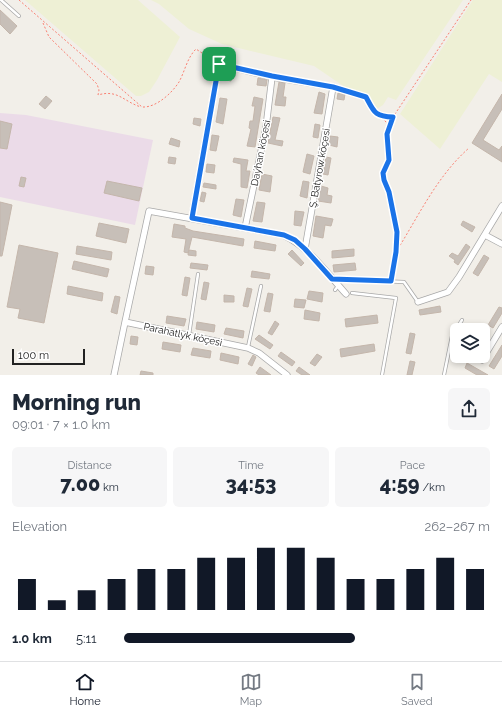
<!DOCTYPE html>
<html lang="en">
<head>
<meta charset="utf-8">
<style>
  body { margin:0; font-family:Raleway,sans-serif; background:#f6f6f7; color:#1f2937; height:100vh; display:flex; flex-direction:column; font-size:15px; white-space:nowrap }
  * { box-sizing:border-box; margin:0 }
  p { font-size:13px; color:#747a83 }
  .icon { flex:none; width:22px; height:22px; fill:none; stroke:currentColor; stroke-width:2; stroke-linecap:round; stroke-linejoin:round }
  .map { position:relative; height:375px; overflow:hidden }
  .panel { display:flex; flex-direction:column; background:#fff; flex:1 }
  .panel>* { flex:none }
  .controls { position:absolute; left:450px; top:323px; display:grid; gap:8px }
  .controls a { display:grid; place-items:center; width:40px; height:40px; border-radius:6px; background:#fff; box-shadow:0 2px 6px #0003; font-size:20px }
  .scale { position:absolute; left:12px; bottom:10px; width:73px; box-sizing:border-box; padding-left:4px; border:2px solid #222; border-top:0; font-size:11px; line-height:14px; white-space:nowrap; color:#222; -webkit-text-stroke:3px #fff; paint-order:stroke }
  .pin { position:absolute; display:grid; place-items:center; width:34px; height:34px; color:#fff; margin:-17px; border-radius:8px; box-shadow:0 2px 6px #0006 }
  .round { display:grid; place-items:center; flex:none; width:42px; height:42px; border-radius:6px; background:#f6f6f7 }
  .head { display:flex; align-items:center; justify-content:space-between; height:68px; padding:0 12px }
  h1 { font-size:22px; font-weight:800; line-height:30px }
  .figures { display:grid; grid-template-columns:repeat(3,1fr); gap:6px; height:68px; padding:4px 12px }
  .figures div { display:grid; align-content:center; border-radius:6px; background:#f6f6f7; text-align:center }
  .figures b { font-size:20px; font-weight:800 }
  .figures small { font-size:11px; font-weight:400 }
  .figures p { font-size:11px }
  .chart { height:112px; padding:8px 12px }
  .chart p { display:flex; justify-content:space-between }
  .chart svg { width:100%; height:72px; margin-top:4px; stroke:#111827; stroke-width:6 }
  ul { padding:0 12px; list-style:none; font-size:13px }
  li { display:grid; grid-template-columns:64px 48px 1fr; align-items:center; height:30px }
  li i { height:10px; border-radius:5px; background:#111827 }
  .dock { display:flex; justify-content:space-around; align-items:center; height:56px; border-top:1px solid #e0e1e3; background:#fff; font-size:11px; color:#747a83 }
  .dock a { display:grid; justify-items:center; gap:2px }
  .dock .on { color:#111827 }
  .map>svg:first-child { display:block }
</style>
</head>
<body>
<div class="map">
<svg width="502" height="375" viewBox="0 0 502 375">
  <rect width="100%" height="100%" fill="#f2efe9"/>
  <path fill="#ebdbe8" d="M0 113 26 115 153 140 135 225 0 197Z"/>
  <path fill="#eef0d5" d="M25 0H138L180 37 157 80 149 92 141 96H136Z
    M151 0H463L396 100 388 97 383 105 377 109 314 66 222 44 189 29 159 4Z
    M473 0H502V82L489 74 440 149 400 114Z"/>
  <path fill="#c7bfb8" stroke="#c4b6ab" d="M0 10 17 26 10 34 0 24Z
    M205 66 213 67 212 75 204 74Z
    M223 71 232 72 231 81 221 79Z
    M258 78 267 80 266 86 257 85Z
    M279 82 285 83 283 97H286L285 106 275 105Z
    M319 92 325 94 322 114 314 113Z
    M338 93 345 94 344 100 337 99Z
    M502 94V109L483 140 499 150 502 146V162L472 143Z
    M46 96 52 101 45 109 39 104Z
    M254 97 263 99 255 147 247 146 251 129 249 128 250 121H253L255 106H252Z
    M220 98 227 99 223 124 216 122Z
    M273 117 280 118 275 140 283 141 282 146 268 143Z
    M194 118 201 119 200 126 193 124Z
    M0 121 12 124 7 149 0 148Z
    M315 124 320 125 318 138 313 137Z
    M212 135 219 136 216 151 210 150Z
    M330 136 338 137 337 147 329 145Z
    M171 138 180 141 179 147 169 144Z
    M307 154 314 156 310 174 303 172Z
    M169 157 176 158 175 164 168 163Z
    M326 157 331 158 328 175 323 174Z
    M234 158 248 160 246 171H250L247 188 241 187V164L233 162Z
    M207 164 215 165 214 173 206 172Z
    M262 174 272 176 270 192 259 190Z
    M21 177 26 178 24 187 19 186Z
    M107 181 142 188 139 201 104 193Z
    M303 181 309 182 307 198 300 196Z
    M204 183 216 185V189L203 187Z
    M321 186 328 188 327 195 332 196 331 203 318 201Z
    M202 192 206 193 204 202 200 201Z
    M236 199 244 200 241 217 233 215Z
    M0 202 12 205 2 256H0Z
    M257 202 265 203 262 222 253 221Z
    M295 211 304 212 301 226 294 225Z
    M316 216 333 219 331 226 325 225 323 238 313 236Z
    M463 221 475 227 472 232 461 225Z
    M99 223 129 229 126 243 96 236Z
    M174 224 185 226V228L193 231 244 239 243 246 192 237 188 253 184 252 186 239 172 237Z
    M255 241 276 245 275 251 254 248Z
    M466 244 470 247 458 265 454 262 455 260 449 256 452 253 458 256Z
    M19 245 58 253 44 323 18 318 20 309 7 307Z
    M77 246 112 252 111 260 76 254Z
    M354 249V256L332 258V251Z
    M189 250 196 251V256L188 255Z
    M292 250 304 263 301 266 288 254Z
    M484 255 489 258 478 276 473 273Z
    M74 261 109 269 107 277 72 269Z
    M191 263 208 265 207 270 190 268Z
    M355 263 356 270 334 272 333 265Z
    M146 266 154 267 153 275 145 274Z
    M252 271 270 274 269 279 251 277Z
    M185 277 190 278 187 296 182 295Z
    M204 282 209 283 206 300 201 299Z
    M68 286 103 293 102 301 67 294Z
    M247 288 252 289 248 307 243 306Z
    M309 291 323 293 322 302 307 299Z
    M268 293 273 294 270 312 264 311Z
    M224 295 234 296V302H224Z
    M115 296 120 297 117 314 111 312Z
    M295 299 306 300 304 308 294 307Z
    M440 306 441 312 420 315 419 310Z
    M499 307 502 308V313L493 328 488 325Z
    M305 310 320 313 319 321 304 319Z
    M377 315 378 323 346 327 345 319Z
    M167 316 186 319 184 326 166 323Z
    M275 321 279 324 272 335 268 333Z
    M197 322 215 325 214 332 196 329Z
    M226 328 244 331 243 338 224 334Z
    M410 333 415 334 411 354 406 353Z
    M259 335 273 345 270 349 255 339Z
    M131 336 138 337 137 345 130 344Z
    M163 342 181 345 180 352 162 349Z
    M374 344 375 351 341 357 340 349Z
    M502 345V356L494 369 489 366Z
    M193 348 211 351 210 358 191 355Z
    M281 352 295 362 292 366 278 356Z
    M221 353 239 357 238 364 220 360Z
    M317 354 322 357 315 366 310 363Z
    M253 355 256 357 252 366 248 364Z
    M410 361 415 362 412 375H407Z
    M467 363 488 375H477L465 368Z
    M260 367 271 375H259L256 373Z
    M299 367 310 375H302L296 371Z
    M141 371 153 373V375H140Z"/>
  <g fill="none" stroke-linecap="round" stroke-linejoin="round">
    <defs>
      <path id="lane" d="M1 0 19 16
        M335 279 404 282 418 302
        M335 290 338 286
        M352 293 396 298 382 375
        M189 335 198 274
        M248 347 261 286
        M444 375 452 336 462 320"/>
      <path id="street" d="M192 217 219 64 272 77 333 87 305 249
        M245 228 266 127 272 77
        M485 235 502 244
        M418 302 448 292 459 277 502 206
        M125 322 149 211 283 235C309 247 327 273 346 294
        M482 360 502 327
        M114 375 125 322 248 348 259 353 287 375"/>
    </defs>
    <use href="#lane" stroke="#a9a9a9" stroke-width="4"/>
    <use href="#street" stroke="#a9a9a9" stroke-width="7"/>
    <path stroke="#fa8072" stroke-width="1" stroke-dasharray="2 2" stroke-linecap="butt" d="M19 0 142 107C156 108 172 93 179 82 185 71 187 58 196 49L214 61
      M43 23 49 37 97 84 99 90 98 95C118 89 124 102 141 107
      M338 88 366 97 375 112 382 117 389 126 393 117 471 0
      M382 117H393
      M389 127 387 147 389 160 383 173 384 180 389 192 397 232 396 253 392 277
      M396 252C418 217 437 176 469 148"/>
    <use href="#lane" stroke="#fff" stroke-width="2.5"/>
    <use href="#street" stroke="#fff" stroke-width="5.5"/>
  </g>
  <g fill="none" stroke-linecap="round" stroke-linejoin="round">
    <defs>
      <path id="route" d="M219 64 272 76 333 87 366 97C374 112 375 117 393 117L387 134 389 160 383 173 384 180 389 192 397 232 396 252 391 281 332 279 305 249 295 240 284 235 192 218Z"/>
    </defs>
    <use href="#route" stroke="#fff" stroke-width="8"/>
    <use href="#route" stroke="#1a73e8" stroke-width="5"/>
  </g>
  <g text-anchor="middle" stroke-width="3" stroke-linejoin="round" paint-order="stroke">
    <g font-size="10" fill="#222" stroke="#fff">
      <text transform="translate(260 153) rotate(-79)" y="4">Daýhan köçesi</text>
      <text transform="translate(319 168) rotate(-80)" y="4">Ş. Batyrow köçesi</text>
      <text transform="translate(183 334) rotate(12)" y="4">Parahatlyk köçesi</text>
    </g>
  </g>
</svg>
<div class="controls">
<a><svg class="icon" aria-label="layers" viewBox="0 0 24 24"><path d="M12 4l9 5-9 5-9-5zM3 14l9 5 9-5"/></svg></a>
</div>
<div class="scale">100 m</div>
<div class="pin" style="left:219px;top:64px;background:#1e9e55"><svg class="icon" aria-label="arrive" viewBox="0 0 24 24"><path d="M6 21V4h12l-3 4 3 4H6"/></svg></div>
</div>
<section class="panel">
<div class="head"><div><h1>Morning run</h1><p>09:01 · 7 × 1.0 km</p></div><a class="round"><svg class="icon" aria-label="share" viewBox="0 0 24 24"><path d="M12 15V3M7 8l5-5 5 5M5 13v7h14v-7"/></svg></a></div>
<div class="figures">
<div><p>Distance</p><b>7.00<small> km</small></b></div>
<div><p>Time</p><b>34:53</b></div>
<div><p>Pace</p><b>4:59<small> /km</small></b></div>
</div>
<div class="chart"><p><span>Elevation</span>262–267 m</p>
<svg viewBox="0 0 160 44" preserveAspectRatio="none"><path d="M5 44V25M15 44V38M25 44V32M35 44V25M45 44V19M55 44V19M65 44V12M75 44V12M85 44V6M95 44V6M105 44V12M115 44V25M125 44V25M135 44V19M145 44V12M155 44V19"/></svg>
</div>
<ul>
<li><b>1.0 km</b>5:11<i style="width:63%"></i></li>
</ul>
</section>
<nav class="dock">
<a class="on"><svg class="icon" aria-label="home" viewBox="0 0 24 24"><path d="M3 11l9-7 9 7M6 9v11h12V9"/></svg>Home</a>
<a><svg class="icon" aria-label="map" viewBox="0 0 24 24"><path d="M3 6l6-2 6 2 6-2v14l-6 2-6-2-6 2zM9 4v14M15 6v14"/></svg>Map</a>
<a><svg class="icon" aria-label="saved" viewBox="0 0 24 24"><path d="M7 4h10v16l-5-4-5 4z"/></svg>Saved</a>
</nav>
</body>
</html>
